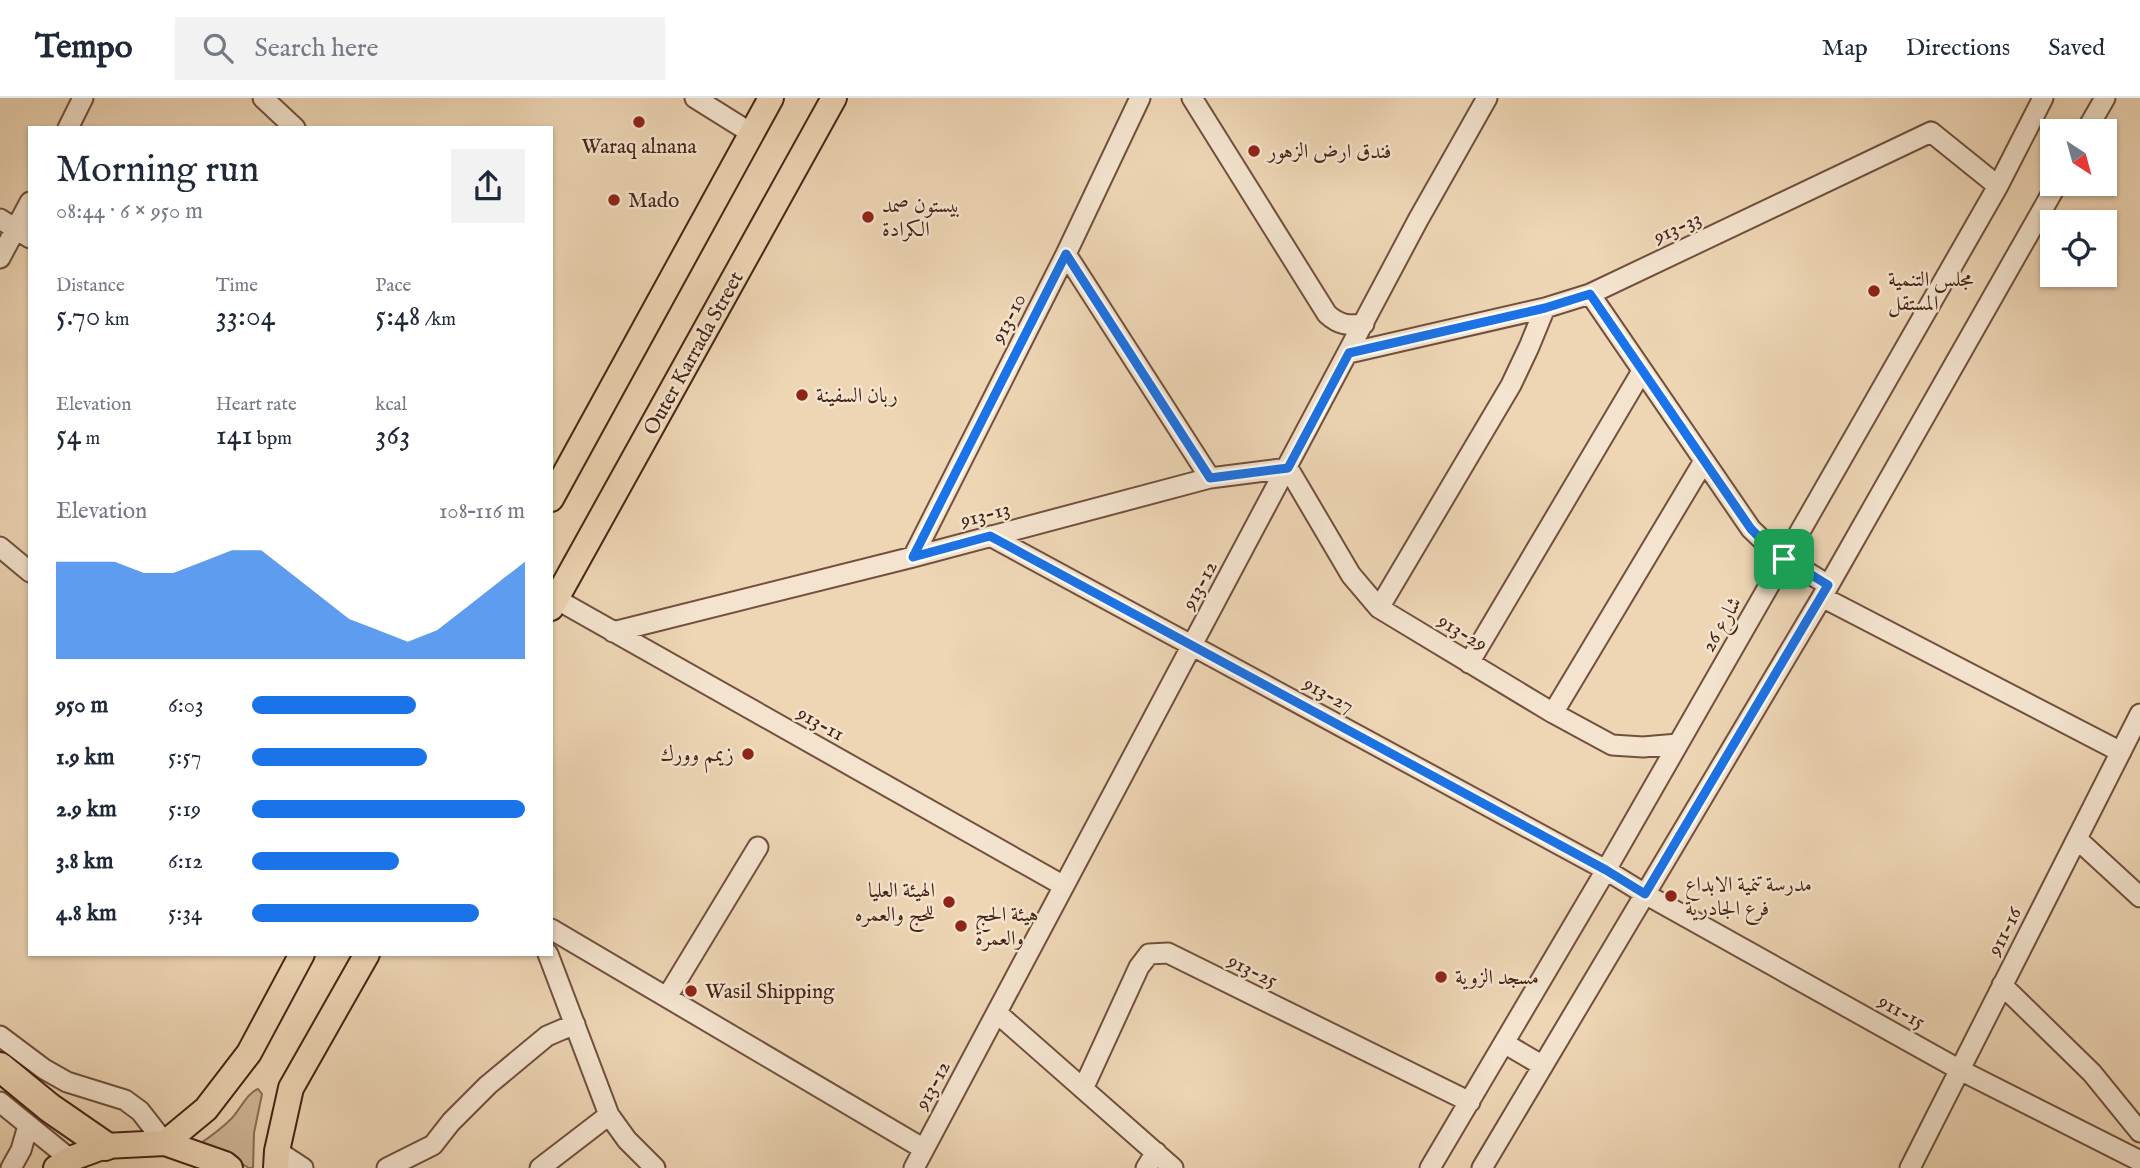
<!DOCTYPE html>
<html lang="en">
<head>
<meta charset="utf-8">
<style>
  body { margin:0; font-family:"IM FELL English",Amiri,serif; background:#f2f2f3; color:#1f2937; height:100vh; display:flex; flex-direction:column; font-size:26px; white-space:nowrap }
  * { box-sizing:border-box; margin:0 }
  p { font-size:23px; color:#747a83 }
  .icon { flex:none; width:38px; height:38px; fill:none; stroke:currentColor; stroke-width:2; stroke-linecap:round; stroke-linejoin:round }
  .map { position:relative; flex:1; overflow:hidden }
  .side { position:absolute; left:28px; top:28px; width:525px; height:830px; display:flex; flex-direction:column; background:#fff; border-radius:0px; box-shadow:0 2px 5px #0004 }
  .side>* { flex:none }
  .needle { width:46px; rotate:144deg }
  .buttons { position:absolute; left:2040px; top:21px; display:grid; gap:14px }
  .buttons a { display:grid; place-items:center; width:77px; height:77px; border-radius:0px; background:#fff; box-shadow:0 2px 5px #0004; font-size:35px }
  .pin { position:absolute; display:grid; place-items:center; width:60px; height:60px; color:#fff; margin:-30px; border-radius:14px; box-shadow:0 4px 10px #0006 }
  .round { display:grid; place-items:center; flex:none; width:74px; height:74px; border-radius:0px; background:#f2f2f3 }
  .headline { display:flex; align-items:center; justify-content:space-between; height:119px; padding:0 28px }
  h1 { font-size:38px; font-weight:600; line-height:52px }
  .metrics { display:grid; grid-template-columns:repeat(3,1fr); gap:10px; height:119px; padding:7px 28px }
  .metrics div { display:grid; align-content:center }
  .metrics b { font-size:30px; font-weight:600 }
  .metrics small { font-size:19px; font-weight:400 }
  .metrics p { font-size:19px }
  .chart { height:196px; padding:14px 28px }
  .chart p { display:flex; justify-content:space-between }
  .chart svg { width:100%; height:126px; margin-top:7px; fill:#1a73e8; opacity:.7 }
  ul { padding:0 28px; list-style:none; font-size:23px }
  li { display:grid; grid-template-columns:112px 84px 1fr; align-items:center; height:52px }
  li i { height:18px; border-radius:9px; background:#1a73e8 }
  header { display:flex; align-items:center; gap:42px; box-sizing:border-box; height:98px; padding:0 35px; background:#fff; border-bottom:2px solid #e0e1e3 }
  header strong { font-size:33px }
  nav { display:flex; gap:38px; margin-inline-start:auto; font-size:24px }
  .search { width:490px; height:63px; background:#f2f2f3; display:flex; align-items:center; gap:18px; box-sizing:border-box; padding:0 24px; border-radius:0px; color:#747a83; font-size:26px }
  .map>svg:first-child { display:block }
</style>
</head>
<body>
<header>
<strong>Tempo</strong>
<div class="search"><svg class="icon" aria-label="search" viewBox="0 0 24 24"><circle cx="10" cy="10" r="6"/><path d="M15 15l6 6"/></svg>Search here</div>
<nav><a>Map</a><a>Directions</a><a>Saved</a></nav>
</header>
<div class="map">
<svg width="2140" height="1070" viewBox="0 0 2140 1070">
  <rect width="100%" height="100%" fill="#eed6b5"/>
  <filter id="stains"><feTurbulence type="fractalNoise" baseFrequency=".00286" numOctaves="4"/><feColorMatrix values="0 0 0 0 .2 0 0 0 0 .09 0 0 0 0 .02 0 0 0 .5 -.17"/></filter>
  <radialGradient id="worn" r=".72"><stop offset=".6" stop-color="#630" stop-opacity="0"/><stop offset="1" stop-color="#630" stop-opacity=".3"/></radialGradient>
  <path fill="#d2b89a" stroke="#8c6e58" stroke-width="2" d="M258 991 262 996 254 1035 253 1070H249L232 1060 198 1047C210 1039 221 1031 231 1021 240 1012 247 995 258 991Z"/>
  <g fill="none" stroke-linecap="round" stroke-linejoin="round">
    <defs>
      <path id="minor" d="M263 0 295 30
        M695 0 751 35
        M1192 0 1327 216C1339 227 1348 228 1364 226
        M68 30 83 0
        M2086 33 2105 0
        M0 121 30 140
        M1066 156 1210 380
        M0 160 30 104
        M1590 196 1751 431 1775 454 1828 487
        M1349 255 1545 210 1590 196 1931 34 1998 88
        M990 438 1606 772 1645 796 1960 972 2140 1063
        M0 449 30 474
        M913 459 1066 156 1140 0
        M1822 499 2121 654
        M556 501 1064 788
        M1379 510 1511 287 1529 249 1545 210
        M613 534 913 459 1210 380 1288 370 1351 477 1379 510 1553 615 1612 647 1643 649 1678 646
        M1469 565 1642 273
        M1553 615 1704 363
        M2077 741 2140 799
        M551 831 924 1051
        M548 856 609 1017 627 1042 655 1070
        M2002 887 2092 975 2140 1034
        M667 899 758 749
        M997 915 1173 1070
        M0 938 44 971 67 984 125 1002 140 1013 165 1045
        M1504 945 1543 968
        M1083 991 1139 869 1149 856 1168 855 1470 1004
        M0 1004 70 1061
        M277 1053 303 1070
        M11 1070 21 1052 28 1028
        M387 1070 433 1047 451 1024 488 987 547 938 575 926
        M540 1070 609 1017
        M914 1070 1418 122 1487 0
        M1146 1070 1156 1054
        M1430 1070 1606 772 1998 88 2043 0
        M1482 1070 1822 499 2057 86
        M1910 1070 2140 616"/>
      <path id="major" d="M551 401 771 0
        M551 510 834 0
        M165 1045 206 1011 249 955 302 856
        M56 1070 70 1061 105 1048 165 1045 225 1066 230 1070
        M276 1070 277 1053 291 990 367 856"/>
      <path id="highway" d="M0 969 50 1010 105 1048"/>
    </defs>
    <use href="#minor" stroke="#71503d" stroke-width="23"/>
    <use href="#major" stroke="#472315" stroke-width="28"/>
    <use href="#highway" stroke="#472315" stroke-width="32"/>
    <use href="#minor" stroke="#f4e4cf" stroke-width="19"/>
    <use href="#major" stroke="#eed6b5" stroke-width="24"/>
    <use href="#highway" stroke="#eed6b5" stroke-width="28"/>
  </g>
  <g fill="none" stroke-linecap="round" stroke-linejoin="round">
    <defs>
      <path id="route" d="M1066 156 1210 380 1288 370 1349 255 1545 210 1590 196 1751 431 1774 454 1828 487 1645 796 1606 772 990 438 913 459Z"/>
    </defs>
    <use href="#route" stroke="#fff" stroke-width="14"/>
    <use href="#route" stroke="#1a73e8" stroke-width="9"/>
  </g>
  <g fill="#8f2418" stroke="#f4e4cf" stroke-width="2.5">
    <circle cx="639" cy="24" r="7"/>
    <circle cx="1254" cy="53" r="7"/>
    <circle cx="614" cy="102" r="7"/>
    <circle cx="868" cy="119" r="7"/>
    <circle cx="1874" cy="193" r="7"/>
    <circle cx="802" cy="297" r="7"/>
    <circle cx="748" cy="656" r="7"/>
    <circle cx="1671" cy="798" r="7"/>
    <circle cx="949" cy="804" r="7"/>
    <circle cx="961" cy="828" r="7"/>
    <circle cx="1441" cy="879" r="7"/>
    <circle cx="691" cy="893" r="7"/>
  </g>
  <g text-anchor="middle" stroke-width="5" stroke-linejoin="round" paint-order="stroke">
    <g font-size="21" fill="#472315" stroke="#f4e4cf" text-anchor="start">
      <text x="639" y="55" text-anchor="middle">Waraq alnana</text>
      <text x="1268" y="60">فندق ارض الزهور</text>
      <text x="628" y="109">Mado</text>
      <text x="882" y="114">بيستون صمد<tspan x="882" dy="24">الكرادة</tspan></text>
      <text x="1888" y="188">مجلس التنمية<tspan x="1888" dy="24">المستقل</tspan></text>
      <text x="816" y="304">ربان السفينة</text>
      <text x="734" y="663" text-anchor="end">زيمم وورك</text>
      <text x="1685" y="793">مدرسة تنمية الابداع<tspan x="1685" dy="24">فرع الجادرية</tspan></text>
      <text x="935" y="799" text-anchor="end">الهيئة العليا<tspan x="935" dy="24">للحج والعمره</tspan></text>
      <text x="975" y="823">هيئة الحج<tspan x="975" dy="24">والعمرة</tspan></text>
      <text x="1455" y="886">مسجد الزوية</text>
      <text x="705" y="900">Wasil Shipping</text>
    </g>
    <g font-size="21" fill="#472315" stroke="#f4e4cf">
      <text transform="translate(1677 129) rotate(-25)" y="7">913-33</text>
      <text transform="translate(1008 220) rotate(-63)" y="7">913-10</text>
      <text transform="translate(693 255) rotate(-61)" y="7">Outer Karrada Street</text>
      <text transform="translate(985 416) rotate(-15)" y="7">913-13</text>
      <text transform="translate(1199 487) rotate(-62)" y="7">913-12</text>
      <text transform="translate(1721 526) rotate(-60)" y="7">شارع 26</text>
      <text transform="translate(1463 534) rotate(31)" y="7">913-29</text>
      <text transform="translate(1329 596) rotate(28)" y="7">913-27</text>
      <text transform="translate(821 625) rotate(29)" y="7">913-11</text>
      <text transform="translate(2004 833) rotate(-63)" y="7">911-16</text>
      <text transform="translate(1253 872) rotate(26)" y="7">913-25</text>
      <text transform="translate(1902 913) rotate(29)" y="7">911-15</text>
      <text transform="translate(932 987) rotate(-62)" y="7">913-12</text>
    </g>
  </g>
  <rect width="100%" height="100%" filter="url(#stains)"/>
  <rect width="100%" height="100%" fill="url(#worn)"/>
</svg>
<div class="buttons">
<a><svg class="needle" viewBox="-14 -14 28 28"><path d="M0-13l5 13h-10z" fill="#e53935"/><path d="M0 13l5-13h-10z" fill="#747a83"/></svg></a>
<a><svg class="icon" aria-label="locate" viewBox="0 0 24 24"><circle cx="12" cy="12" r="6"/><path d="M12 2v4M12 18v4M2 12h4M18 12h4"/></svg></a>
</div>
<div class="pin" style="left:1784px;top:461px;background:#1e9e55"><svg class="icon" aria-label="arrive" viewBox="0 0 24 24"><path d="M6 21V4h12l-3 4 3 4H6"/></svg></div>
<section class="side">
<div class="headline"><div><h1>Morning run</h1><p>08:44 · 6 × 950 m</p></div><a class="round"><svg class="icon" aria-label="share" viewBox="0 0 24 24"><path d="M12 15V3M7 8l5-5 5 5M5 13v7h14v-7"/></svg></a></div>
<div class="metrics">
<div><p>Distance</p><b>5.70<small> km</small></b></div>
<div><p>Time</p><b>33:04</b></div>
<div><p>Pace</p><b>5:48<small> /km</small></b></div>
</div>
<div class="metrics">
<div><p>Elevation</p><b>54<small> m</small></b></div>
<div><p>Heart rate</p><b>141<small> bpm</small></b></div>
<div><p>kcal</p><b>363</b></div>
</div>
<div class="chart"><p><span>Elevation</span>108–116 m</p>
<svg viewBox="0 0 160 44" preserveAspectRatio="none"><path d="M0 44V10L10 10L20 10L30 14L40 14L50 10L60 6L70 6L80 14L90 22L100 30L110 34L120 38L130 34L140 26L150 18L160 10V44z"/></svg>
</div>
<ul>
<li><b>950 m</b>6:03<i style="width:60%"></i></li>
<li><b>1.9 km</b>5:57<i style="width:64%"></i></li>
<li><b>2.9 km</b>5:19<i style="width:100%"></i></li>
<li><b>3.8 km</b>6:12<i style="width:54%"></i></li>
<li><b>4.8 km</b>5:34<i style="width:83%"></i></li>
</ul>
</section>
</div>
</body>
</html>
